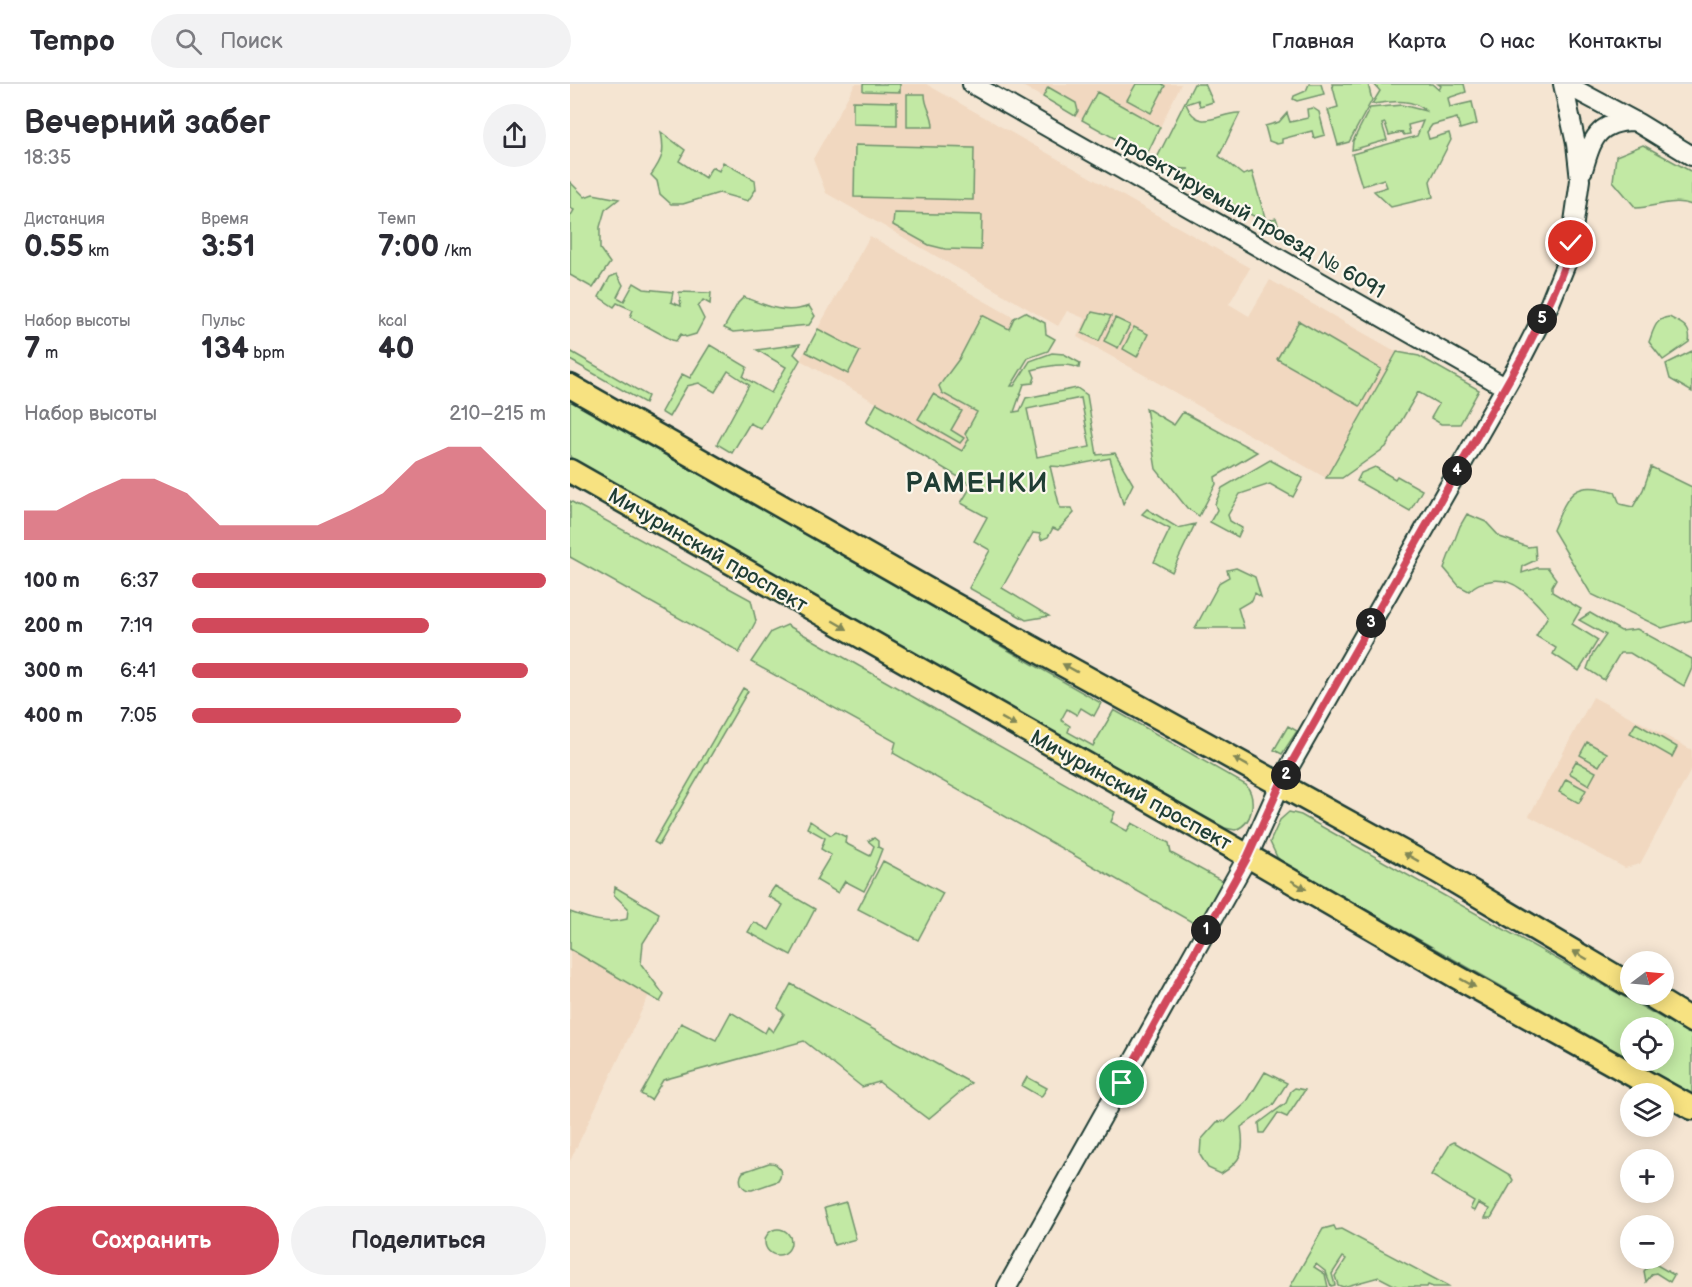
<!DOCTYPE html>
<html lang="ru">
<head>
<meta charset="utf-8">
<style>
  body { margin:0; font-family:"Balsamiq Sans",sans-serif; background:#f2f2f3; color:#2b2b33; height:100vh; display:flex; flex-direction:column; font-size:22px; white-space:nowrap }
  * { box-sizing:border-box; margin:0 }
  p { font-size:20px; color:#7c7c81 }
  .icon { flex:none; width:33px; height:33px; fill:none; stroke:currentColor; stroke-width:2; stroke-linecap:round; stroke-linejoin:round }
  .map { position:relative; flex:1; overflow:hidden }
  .side { display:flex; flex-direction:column; background:#fff; width:570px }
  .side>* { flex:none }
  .needle { width:39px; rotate:74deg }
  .buttons { position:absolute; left:1050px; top:867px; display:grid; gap:12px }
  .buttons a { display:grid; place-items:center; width:54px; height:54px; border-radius:50%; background:#fff; box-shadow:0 3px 15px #0003; font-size:30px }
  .pin { position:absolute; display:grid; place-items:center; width:51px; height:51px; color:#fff; margin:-26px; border:3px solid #fff; border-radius:50%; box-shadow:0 2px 6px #0007 }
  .km { position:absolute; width:30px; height:30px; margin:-15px; border-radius:50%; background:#222; color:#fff; font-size:16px; line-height:30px; text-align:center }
  .round { display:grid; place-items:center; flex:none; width:63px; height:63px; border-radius:32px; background:#f2f2f3 }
  .overview { display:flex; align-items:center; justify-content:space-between; height:102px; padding:0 24px }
  h1 { font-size:33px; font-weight:700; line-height:45px }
  .stats { display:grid; grid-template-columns:repeat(3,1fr); gap:9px; height:102px; padding:6px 24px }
  .stats div { display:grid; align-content:center }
  .stats b { font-size:30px; font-weight:700 }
  .stats small { font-size:16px; font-weight:400 }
  .stats p { font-size:16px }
  .chart { height:168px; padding:12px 24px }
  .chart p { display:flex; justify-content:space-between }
  .chart svg { width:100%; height:108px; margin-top:6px; fill:#d1495b; opacity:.7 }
  .button { display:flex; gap:12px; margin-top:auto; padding:12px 24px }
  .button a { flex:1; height:69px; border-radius:36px; background:#d1495b; color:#fff; font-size:24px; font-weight:700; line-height:69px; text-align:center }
  .button a+a { background:#f2f2f3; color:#2b2b33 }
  ul { padding:0 24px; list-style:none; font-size:20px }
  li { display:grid; grid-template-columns:96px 72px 1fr; align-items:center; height:45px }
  li i { height:15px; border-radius:8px; background:#d1495b }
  header { display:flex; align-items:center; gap:36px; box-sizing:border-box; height:84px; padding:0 30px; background:#fff; border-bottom:2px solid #e1e1e2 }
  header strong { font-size:28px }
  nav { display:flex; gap:33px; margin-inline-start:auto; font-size:21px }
  .search { width:420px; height:54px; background:#f2f2f3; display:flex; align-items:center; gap:15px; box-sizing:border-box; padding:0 21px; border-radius:33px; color:#7c7c81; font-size:22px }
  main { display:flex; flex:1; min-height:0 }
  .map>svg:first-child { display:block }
</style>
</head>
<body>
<header>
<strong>Tempo</strong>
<div class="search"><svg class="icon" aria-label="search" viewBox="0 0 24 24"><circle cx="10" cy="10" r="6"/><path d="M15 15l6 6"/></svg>Поиск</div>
<nav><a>Главная</a><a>Карта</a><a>О нас</a><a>Контакты</a></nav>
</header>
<main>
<section class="side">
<div class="overview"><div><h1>Вечерний забег</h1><p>18:35</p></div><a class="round"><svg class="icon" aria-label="share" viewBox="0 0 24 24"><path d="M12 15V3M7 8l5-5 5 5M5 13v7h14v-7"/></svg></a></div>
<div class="stats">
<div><p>Дистанция</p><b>0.55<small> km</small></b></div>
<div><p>Время</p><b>3:51</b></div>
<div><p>Темп</p><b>7:00<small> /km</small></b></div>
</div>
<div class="stats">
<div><p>Набор высоты</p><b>7<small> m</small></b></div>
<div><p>Пульс</p><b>134<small> bpm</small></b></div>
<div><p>kcal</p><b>40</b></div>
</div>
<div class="chart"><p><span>Набор высоты</span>210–215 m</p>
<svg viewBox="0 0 160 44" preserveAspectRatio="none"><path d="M0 44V32L10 32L20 25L30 19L40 19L50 25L60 38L70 38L80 38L90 38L100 32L110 25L120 12L130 6L140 6L150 19L160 32V44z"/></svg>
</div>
<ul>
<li><b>100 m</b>6:37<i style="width:100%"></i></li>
<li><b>200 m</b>7:19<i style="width:67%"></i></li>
<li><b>300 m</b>6:41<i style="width:95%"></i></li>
<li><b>400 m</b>7:05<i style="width:76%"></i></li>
</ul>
<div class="button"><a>Сохранить</a><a>Поделиться</a></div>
</section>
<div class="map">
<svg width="1122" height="1203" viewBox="0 0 1122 1203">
  <rect width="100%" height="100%" fill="#f5e5d2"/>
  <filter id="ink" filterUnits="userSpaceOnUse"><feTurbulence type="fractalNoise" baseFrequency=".0167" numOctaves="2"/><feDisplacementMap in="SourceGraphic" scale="12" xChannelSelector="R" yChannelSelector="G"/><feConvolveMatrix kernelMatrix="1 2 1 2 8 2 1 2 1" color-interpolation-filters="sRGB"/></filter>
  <g filter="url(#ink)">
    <path fill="#f1d8c0" d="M285 0H356L680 184 659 220 679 232 700 196 827 268 756 394 507 253 516 235 497 227 488 242 256 109 243 75Z
      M449 0H611L576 72Z
      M300 152 462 244 392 367 230 276Z
      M1023 613 1122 666V684L1070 780 1055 784 959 732Z
      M0 865 79 911 0 1077Z"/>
    <path fill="#c2e9a4" stroke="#70936c" stroke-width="1.5" fill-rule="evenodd" d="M293 0H330V8L293 7Z
      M566 0H592L595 2 581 29 557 16Z
      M624 0H635L643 18 630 22 628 16 616 20C629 51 651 27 670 29L649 72 673 91 682 88 696 137 706 134 710 146 640 109 607 87 619 85 600 84 586 76Z
      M739 0H751L754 10 727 17 723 15 724 12 736 7Z
      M762 0H798L802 16 779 58 768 61 758 26 768 23Z
      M804 0H862L869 6 871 2 868 0H894L896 8 878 14 880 23 902 18 907 40 890 45 887 34 862 41 857 48 859 55 879 49 881 56 860 97 863 113 821 123 804 107 817 103 814 95 792 102 782 70 847 52 853 37 838 41 840 50 834 51 832 48 819 51 815 39 812 40 817 56 782 66 783 57 800 24 832 21 856 27C842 13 820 18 802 20L810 7Z
      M478 3 506 19 508 27 505 32 473 13Z
      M527 8 590 43 576 72 512 36Z
      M337 10H355C355 25 363 28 363 43H337Z
      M283 17 327 18V41L283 40Z
      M743 24 749 28 755 51 744 54 742 47 712 55V59L707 60 699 57 695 42 709 38 717 29 720 38 738 34 737 25Z
      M91 48 115 66 109 77 135 94 142 83 149 87 153 78 185 96 186 105 178 117 149 109 113 120H101L90 110 87 97 81 91C93 74 95 68 91 48Z
      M285 61 404 64 403 116 284 113Z
      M1073 61 1122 88V121C1104 114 1085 123 1066 124L1043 97 1046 72Z
      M0 98 15 113 23 110 49 115 35 126 30 143V165L40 179 23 204 0 191V133L4 126 0 124Z
      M324 129 412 131 411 166 375 165 359 161 323 141Z
      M47 190 53 201 47 213 54 217 64 199 74 205 103 208 101 218 111 222 109 208 141 209 140 220 133 216 128 223 134 235 126 250 116 253 111 250 106 257 102 256 60 233 63 226 47 219 44 223 29 213 40 193Z
      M174 213C196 222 216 231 239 222L245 232 239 241 163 248 154 244 168 219Z
      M455 228 475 239 476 250 485 255 478 267 458 274 441 302H444L460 277 482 269 494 270 510 279 509 284C496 278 475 282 462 286L465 293 463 299 454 300 444 328 450 327 456 314 507 304 517 311 527 371 545 369 563 400 553 420 540 374 495 383 480 382 490 424H502L504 429 488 446 483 444 478 453 471 456 470 450 463 449 432 504 479 532 456 536 399 504 420 466 404 457 417 433 391 419 402 401 296 338 307 319 392 367 399 355 395 350 407 328 372 309 369 302 389 275 412 231 439 245 444 234ZM511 314 520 363 467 373 457 325Z
      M522 228 541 232 529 257 512 249Z
      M1099 233C1111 239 1122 243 1119 258L1093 276 1079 258C1084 245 1085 235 1099 233Z
      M545 234 560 241 548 264 534 257Z
      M729 237 811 285 790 322 707 275Z
      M564 243 578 250 567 273 553 265Z
      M248 245 290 267 278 290 236 268Z
      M230 260 224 270 230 276 191 345 180 339 162 369 147 360 179 301 158 287 145 308 129 299 117 302 99 333 91 328 112 290 120 294 140 261 177 283 173 293 201 309 216 283 187 266Z
      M0 267 78 312 75 319 0 276Z
      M1122 267V308L1100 295 1096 280Z
      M827 268 849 272 909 306 890 340H871L861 334 869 320 848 308 816 363 772 394H756Z
      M363 310 392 327 381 346 394 354 390 359 348 335Z
      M0 317 531 619 524 632 511 624 507 631 497 625 491 636 500 642 498 648 523 662 544 626 676 701C687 715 683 740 665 746L655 744 353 575 0 373Z
      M576 324 604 341 613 328 687 368 645 393 646 400 629 432 617 424 586 385Z
      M700 376 733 394 723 413 700 400 670 410 658 431 660 437 672 444 668 453 640 438 647 426 645 420 652 404Z
      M805 383 825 395 827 392 852 406 840 427 787 397 791 389Z
      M1081 383 1122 403V536L1092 544 1021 510 983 446C998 410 1003 395 1045 408L1050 420 1063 423 1073 406Z
      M0 417 181 516 186 537 169 569 163 564 0 473Z
      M577 425 608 444 625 440 602 488 584 478 600 445 572 430Z
      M897 430 916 438 930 453 958 463 965 462 966 476 953 482 952 489 967 484H978L986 495 982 502V508L1011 525 1002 540 1028 556 1009 587 983 570 986 564 966 552 978 532C963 515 945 492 920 497 910 499 906 500 899 507L889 502 874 484 890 442Z
      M666 484 685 493 691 513 685 509 682 516 668 524 674 544H625L650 498 659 493 657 486Z
      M1020 529 1051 547 1067 545 1122 575V584L1114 602 1060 569H1050L1034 596 1017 585 1022 571 1036 551 1009 536Z
      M217 541 545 728 541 738 557 747 562 739 599 759 601 769 654 798 629 842 323 669 326 658 181 578 201 548Z
      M173 604 178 607 89 761 84 758Z
      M1066 639 1107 663 1102 673 1060 649Z
      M718 642 727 647 712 670 704 666Z
      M1017 658 1037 669 1029 682 1010 671Z
      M1006 677 1026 688 1019 701 999 689Z
      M996 695 1016 706 1009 719 989 708Z
      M719 728 731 731 1122 951V1011L1062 977 1094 976V944H1060V975L712 778 707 773 700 758 710 736Z
      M240 737 261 751 266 748 276 753 275 759 300 772 304 762 298 757 304 754 308 757V763L312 765 305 783 306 784 294 807 275 797 268 809 246 796 261 771 251 765 255 754 237 744Z
      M313 777 373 809 348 856 288 825Z
      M205 802 245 825 221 871 178 848 184 838 199 846 213 821 198 812Z
      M45 803 89 829 87 837 73 859 71 880 94 911 90 918 0 865V828C19 835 37 841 57 835L58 824 44 811Z
      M221 900 401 999 358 1035 309 998 292 1003 234 957 93 996 81 1016 71 1010 111 939 146 956 161 928 195 949 198 943 203 948 214 930 208 924Z
      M695 988 717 999 703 1021 671 1043C675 1067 672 1077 651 1090L638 1084 630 1071 631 1056 647 1038 656 1037 676 1019Z
      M457 993 477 1004 471 1013 452 1002Z
      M725 1004 735 1006 717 1033 708 1029 694 1049H690L689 1039 716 1019 721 1007Z
      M884 1058 940 1091 943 1096 921 1134H915L919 1125 908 1119 904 1127 900 1125 904 1117 861 1091 880 1060Z
      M199 1079C209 1078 214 1089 208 1097L182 1106C172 1107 167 1096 173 1088Z
      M276 1118 286 1155 264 1161 254 1124Z
      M764 1142 766 1146 771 1145 880 1203H863L858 1201 857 1203H828L809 1193 773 1203 768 1201 765 1192 776 1175 773 1173 762 1190 765 1201 761 1202 756 1188 746 1180 744 1183 755 1190 758 1203H720L753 1145Z
      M195 1158a13 13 0 1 1 26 0a13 13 0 1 1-26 0Z
      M1080 1181H1087L1104 1191 1100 1198 1086 1189 1082 1190 1076 1198 1074 1187Z"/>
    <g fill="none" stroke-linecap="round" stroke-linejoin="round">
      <defs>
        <path id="minor" d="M402 0 935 303
          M995 0 1068 39 1122 72
          M1013 86C1022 55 1027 38 1063 37
          M437 1203 678 772 711 699 722 678 946 285 980 219 997 177 1001 159 1010 96 1006 60 993 0"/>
        <path id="major" d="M0 302 383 520 867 787 1060 901
          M0 387 678 772 887 893 1122 1024
          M1078 910 1122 937"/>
      </defs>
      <use href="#minor" stroke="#1f3d34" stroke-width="22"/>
      <use href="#major" stroke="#1f3d34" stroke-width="27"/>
      <use href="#minor" stroke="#fbf7ec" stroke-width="18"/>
      <use href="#major" stroke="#f7e281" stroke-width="22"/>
    </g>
    <defs><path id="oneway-solid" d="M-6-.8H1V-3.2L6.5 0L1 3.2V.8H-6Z" transform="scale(1.5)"/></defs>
    <g fill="#808757">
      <use href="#oneway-solid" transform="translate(270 541) rotate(30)"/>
      <use href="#oneway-solid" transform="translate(500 584) rotate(-151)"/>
      <use href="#oneway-solid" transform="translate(439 638) rotate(29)"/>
      <use href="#oneway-solid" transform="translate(671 678) rotate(-151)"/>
      <use href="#oneway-solid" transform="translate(841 773) rotate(-151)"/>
      <use href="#oneway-solid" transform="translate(729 801) rotate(30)"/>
      <use href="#oneway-solid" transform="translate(1010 871) rotate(-150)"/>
      <use href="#oneway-solid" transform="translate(898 899) rotate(29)"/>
    </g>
  </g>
  <g fill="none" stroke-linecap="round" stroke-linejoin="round" filter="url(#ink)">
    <defs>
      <path id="route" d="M552 999 678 772 711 699 722 678 956 266C973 231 992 197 1001 159"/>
    </defs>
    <use href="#route" stroke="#fff" stroke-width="12"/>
    <use href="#route" stroke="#d1495b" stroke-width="8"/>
  </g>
  <g text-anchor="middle" stroke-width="4.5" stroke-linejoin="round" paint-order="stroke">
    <g font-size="21" fill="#1f3d34" stroke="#fbf7ec">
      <text transform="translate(680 132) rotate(30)" y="7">проектируемый проезд № 6091</text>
      <text transform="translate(138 466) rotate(30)" y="7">Мичуринский проспект</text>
      <text transform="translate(561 706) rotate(29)" y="7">Мичуринский проспект</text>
    </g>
    <g font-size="27" font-weight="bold" letter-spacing="1.5" fill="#1f3d34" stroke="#fbf7ec">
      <text x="407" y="408">РАМЕНКИ</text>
    </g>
  </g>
</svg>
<div class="buttons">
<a><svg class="needle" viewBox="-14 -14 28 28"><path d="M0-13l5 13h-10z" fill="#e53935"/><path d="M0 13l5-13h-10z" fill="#7c7c81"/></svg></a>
<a><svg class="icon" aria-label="locate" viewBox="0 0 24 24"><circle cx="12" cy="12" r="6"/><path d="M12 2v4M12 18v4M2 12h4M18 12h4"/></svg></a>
<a><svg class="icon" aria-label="layers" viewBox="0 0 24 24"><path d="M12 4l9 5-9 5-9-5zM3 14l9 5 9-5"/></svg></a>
<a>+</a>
<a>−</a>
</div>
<div class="pin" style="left:552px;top:999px;background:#1e9e55"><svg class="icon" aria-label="arrive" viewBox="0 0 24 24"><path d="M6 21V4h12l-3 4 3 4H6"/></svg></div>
<div class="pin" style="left:1001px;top:159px;background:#d93025"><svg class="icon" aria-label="check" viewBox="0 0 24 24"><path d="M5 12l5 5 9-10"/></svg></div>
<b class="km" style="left:636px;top:846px">1</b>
<b class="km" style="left:716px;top:691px">2</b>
<b class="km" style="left:801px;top:539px">3</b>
<b class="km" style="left:887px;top:387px">4</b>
<b class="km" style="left:972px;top:235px">5</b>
</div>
</main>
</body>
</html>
